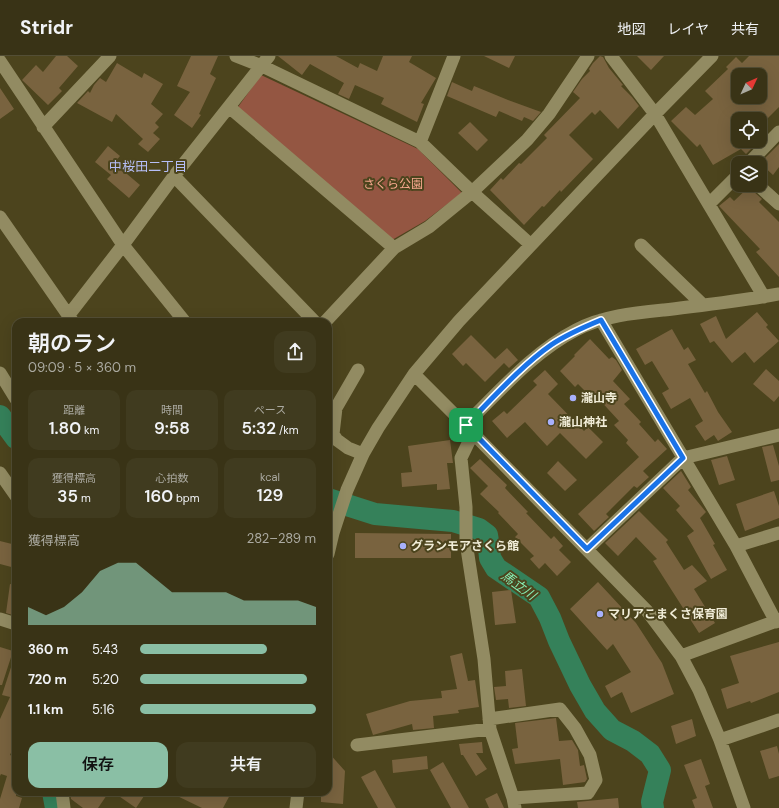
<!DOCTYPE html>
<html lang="ja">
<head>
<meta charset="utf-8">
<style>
  body { margin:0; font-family:"DM Sans","Noto Sans JP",sans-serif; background:#403b1f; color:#f1f3f6; height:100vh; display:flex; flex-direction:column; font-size:15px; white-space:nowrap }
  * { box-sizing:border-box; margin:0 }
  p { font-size:13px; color:#abaaa1 }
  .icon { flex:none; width:22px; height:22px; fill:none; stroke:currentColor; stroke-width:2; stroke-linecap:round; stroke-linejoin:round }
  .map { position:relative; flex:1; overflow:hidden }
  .sheet { position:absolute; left:12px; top:262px; width:320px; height:478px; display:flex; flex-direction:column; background:#393316; border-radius:12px; box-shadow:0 4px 16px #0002,0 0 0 1px #534e35 }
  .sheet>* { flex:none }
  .needle { width:26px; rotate:46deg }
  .tools { position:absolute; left:731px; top:12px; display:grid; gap:8px }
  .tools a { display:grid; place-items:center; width:36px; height:36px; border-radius:8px; background:#393316; box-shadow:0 4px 16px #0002,0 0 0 1px #534e35; font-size:20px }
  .pin { position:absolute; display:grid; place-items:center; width:34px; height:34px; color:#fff; margin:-17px; border-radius:8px; box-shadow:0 2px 6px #0006 }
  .round { display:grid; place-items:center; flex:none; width:42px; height:42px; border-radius:12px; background:#403b1f }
  .summary { display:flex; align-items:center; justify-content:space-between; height:68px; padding:0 16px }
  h1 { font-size:22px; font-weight:600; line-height:30px }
  .metrics { display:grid; grid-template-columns:repeat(3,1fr); gap:6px; height:68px; padding:4px 16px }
  .metrics div { display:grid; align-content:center; border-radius:10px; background:#403b1f; text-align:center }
  .metrics b { font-size:17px; font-weight:600 }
  .metrics small { font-size:11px; font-weight:400 }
  .metrics p { font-size:11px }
  .chart { height:112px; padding:8px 16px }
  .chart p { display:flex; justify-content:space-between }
  .chart svg { width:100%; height:72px; margin-top:4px; fill:#8abfa5; opacity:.7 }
  .button { display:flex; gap:8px; margin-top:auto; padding:8px 16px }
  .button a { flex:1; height:46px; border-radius:12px; background:#8abfa5; color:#111; font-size:16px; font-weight:600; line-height:46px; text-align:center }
  .button a+a { background:#403b1f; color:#f1f3f6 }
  ul { padding:0 16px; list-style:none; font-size:13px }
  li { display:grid; grid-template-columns:64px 48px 1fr; align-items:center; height:30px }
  li i { height:10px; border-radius:5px; background:#8abfa5 }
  header { display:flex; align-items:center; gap:24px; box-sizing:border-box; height:56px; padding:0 20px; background:#393316; border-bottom:1px solid #534e35 }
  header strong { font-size:19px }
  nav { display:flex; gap:22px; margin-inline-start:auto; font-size:14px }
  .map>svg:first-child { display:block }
</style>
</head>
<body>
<header>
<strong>Stridr</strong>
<nav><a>地図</a><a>レイヤ</a><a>共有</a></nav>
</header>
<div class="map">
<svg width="779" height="752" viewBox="0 0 779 752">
  <rect width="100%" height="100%" fill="#4c441d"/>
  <path fill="#945642" d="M261 19 418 93 462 137 425 165 392 184 238 51Z"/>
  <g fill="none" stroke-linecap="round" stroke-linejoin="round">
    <path stroke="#35815a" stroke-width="22" d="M0 360 16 382
      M328 443 375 458 453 465 479 473 487 479 489 492 490 502 496 512 539 541 550 562 559 585 580 629 595 655 612 674 633 685 650 698 660 714 652 746 653 752
      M53 736 56 752"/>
  </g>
  <path fill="#79633f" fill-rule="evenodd" d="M56 0H67L78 10 59 32 62 35 48 49 22 24 36 9 43 16Z
    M191 0H218L210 18 216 22 199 58 201 59 192 72 174 59 190 36 177 30Z
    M278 0H336L358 12 360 7 377 15 383 0H412L409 6 436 22 421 47 424 48 417 66 381 48 384 42 355 29 349 43 338 38 344 27 310 8 302 19Z
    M484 0H515L509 12Z
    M600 0 603 1 609 12 623 29 621 30 632 41 639 50 618 73 600 54 595 59 592 56 569 79 593 103 561 136 560 134 544 151 542 150 524 169 490 134 501 122 503 124 519 107 521 108 547 82 544 79 580 42 573 36 582 23 590 15 589 13 593 7Z
    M637 0H664L651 14Z
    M749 0H779V51L760 70V63H738V85H759L746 98 741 93 713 109 700 88 697 91 671 65 686 51 695 59 713 43 705 35 728 13 726 11 736 1 742 7ZM738 19H760V41H738Z
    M117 7 142 22 144 17 163 28 151 48 163 58 155 67 159 71 153 77 160 83 148 96 138 88 143 83 116 58 112 66 77 47 88 35 90 37 94 29 100 22 106 26Z
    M452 26 472 35 474 30 508 44 541 56 533 65 524 61 522 65 499 55 496 61 447 40Z
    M0 32 14 53 0 63Z
    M470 66 488 84 477 95 458 77Z
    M779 88V111L773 119 760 107Z
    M108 90 120 100 114 107 140 129 129 142 107 123 111 119 95 106Z
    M750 130 753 135 762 143 759 146 779 166V221L756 196 760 193 719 150 730 141 734 145Z
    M757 256 768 269 766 271 779 285 754 307 745 296 732 307 714 285 710 287 700 268 716 260 726 283Z
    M672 273 684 294 688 291 696 304 688 308 705 337 707 335 718 356 732 376 718 385 714 379 705 385 695 370 703 365 690 342 671 353 662 337 669 333 652 305 645 309 636 293Z
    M471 279 495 303 507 292 518 304 509 312 504 307 485 326 466 307 463 310 452 298Z
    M590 283 609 303 612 301 616 304 622 314 613 325 630 343 624 348 641 366 639 368 655 386 658 383 667 393 643 415 649 421 637 432 634 430 606 458 609 461 594 475 578 458 639 401 626 387 628 384 614 369 619 365 597 341 594 344 578 328 575 331 560 315 575 300 574 299Z
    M766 313 779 325V340L774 346 753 328Z
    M545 314 558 328 548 338 584 375 588 371 603 386 586 403 560 377 547 390 525 366 507 382 492 365 504 355 507 358 537 329 533 325Z
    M450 384 453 407H447L450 433 437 434V428L402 431 401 417 412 416 408 390Z
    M773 389 779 410V424L771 426 762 391Z
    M727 400 735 424 719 429 711 404Z
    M480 403 507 429 505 432 528 456 526 457 551 483 554 480 563 490 559 494 571 506 557 520 545 507 539 513 530 503 534 500 515 481 518 478 498 457 499 456 480 438 488 430 470 412Z
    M558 405 577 424 565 435 547 417Z
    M681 415 691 431 688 434 706 456 700 462 715 488 713 489 727 514 711 523 687 480 694 475 676 454 680 450 663 432Z
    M774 435 779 450V462L745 475 736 448Z
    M639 455 668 484 666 486 684 514 692 509 707 525 694 533 715 567 699 577 653 505 657 503 636 481 618 500 605 487Z
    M355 477 451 478V502H355Z
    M0 485 16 489 15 512 0 508Z
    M598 526 636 567 662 607 674 638 631 657 622 636 611 642 605 630 631 616 613 588 607 594 570 553Z
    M10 528 16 529V560L6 557Z
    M511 534 516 567 495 569 492 536Z
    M779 586V636L751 647 750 645 727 653 721 633 739 627 730 600Z
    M0 591 13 595 2 629H0Z
    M462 597 468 625 475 624 479 651 458 654 459 657 433 660 434 672 413 674 412 668 373 679 366 658 410 645 442 642 441 635 457 633 450 600Z
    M14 602H16V685L10 699 15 701 16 699V740L22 742 19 752H0V743L7 720 1 718 0 720V663L10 641 2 639Z
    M522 613 526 650 509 652 508 643 496 644 494 631 506 630 505 615Z
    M556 662 559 685 572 684 578 694 580 710 584 709 587 723 585 726 563 729 560 703 515 708 512 693 518 692 515 667Z
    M692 663 696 680 676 688 671 670Z
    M482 686 483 697H476L487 713 476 720 463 699H461L459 688Z
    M777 690 779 698V720L769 723 760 695Z
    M328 696 345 715 343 748 321 746V736H328Z
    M427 700 428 713 393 717 392 704Z
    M701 703 710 728 705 730 713 752H695L692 744 697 742 684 709Z
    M443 706 469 752H451L430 714Z
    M375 714 396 752H378L361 721Z
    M70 736H109L98 752H83L71 743Z
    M113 736H138L144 740 136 752Z
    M169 736H223L230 739 223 752H202Z
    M497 737 504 752H489L485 743Z
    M618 742 619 752H578L577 746Z"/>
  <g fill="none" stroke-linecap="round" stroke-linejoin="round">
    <path stroke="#a39d7f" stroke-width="2" stroke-dasharray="2 2" stroke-linecap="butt" d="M328 433 331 435"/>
    <path stroke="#928b62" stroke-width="13" d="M236 0 262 10 420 86 472 136 531 189
      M611 0 655 58 764 241
      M0 5 123 189 185 266
      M229 51 394 192
      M43 71 110 0
      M420 86 454 0
      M749 107 779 76
      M174 120 315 266
      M758 129 779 148
      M709 148 738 119
      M0 161 73 266
      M641 189 703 249
      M68 260 123 189 174 120 269 0
      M601 264 736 490 776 566
      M325 266 394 192 429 171 472 136 527 84 549 58 588 0
      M358 314 336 352 333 378 337 384 348 392 363 398
      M0 317 16 343
      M414 318 465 369 648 556 681 600 699 634 720 684 744 752
      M465 369C499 336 533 296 576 274 603 260 634 257 664 254 703 249 741 245 779 238
      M473 377 461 402 466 451V486L484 603 490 673 513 742 515 752
      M0 417 16 440
      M736 490 779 477
      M587 493 683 402 779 379
      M328 498 333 477 347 434 363 398 378 372 414 318 459 265 655 58 712 0
      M0 563 16 568
      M681 600 779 564
      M489 663 560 653 575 672 590 699 596 724 588 737 513 742
      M720 684 779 664
      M357 689 490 673
      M62 736 64 752
      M296 752 298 736"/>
  </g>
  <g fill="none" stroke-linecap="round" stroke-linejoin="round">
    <defs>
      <path id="route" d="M601 264 683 402 587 493 466 369C492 343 521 310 551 289 567 278 584 271 601 264Z"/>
    </defs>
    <use href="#route" stroke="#fff" stroke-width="8"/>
    <use href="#route" stroke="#1a73e8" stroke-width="5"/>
  </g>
  <g fill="#a8b0fc" stroke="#4c441d" stroke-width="1.5">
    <circle cx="573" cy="342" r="4"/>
    <circle cx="551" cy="366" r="4"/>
    <circle cx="403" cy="490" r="4"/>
    <circle cx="600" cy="558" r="4"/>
  </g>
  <g text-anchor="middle" stroke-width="4" stroke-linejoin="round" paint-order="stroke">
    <g font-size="12" fill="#f8a88f" stroke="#4c441d">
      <text x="393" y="132">さくら公園</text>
    </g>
    <g font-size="12" font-weight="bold" fill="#f1edd8" stroke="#4c441d" text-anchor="start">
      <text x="581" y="346">瀧山寺</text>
      <text x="559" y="370">瀧山神社</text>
      <text x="411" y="494">グランモアさくら館</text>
      <text x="608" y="562">マリアこまくさ保育園</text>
    </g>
    <g font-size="13" fill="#b6bef6" stroke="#4c441d">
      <text x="148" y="115">中桜田二丁目</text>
    </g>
    <g font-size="13" font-style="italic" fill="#87f0b7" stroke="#4c441d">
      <text transform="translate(519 529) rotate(36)" y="5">馬立川</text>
    </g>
  </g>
</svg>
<div class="tools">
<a><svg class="needle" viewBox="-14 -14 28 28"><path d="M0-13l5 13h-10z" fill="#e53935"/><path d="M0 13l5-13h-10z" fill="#abaaa1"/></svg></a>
<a><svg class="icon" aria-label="locate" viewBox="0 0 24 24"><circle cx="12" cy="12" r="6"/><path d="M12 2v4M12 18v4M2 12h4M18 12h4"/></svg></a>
<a><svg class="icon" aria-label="layers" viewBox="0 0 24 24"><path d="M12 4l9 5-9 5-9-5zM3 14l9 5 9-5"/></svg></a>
</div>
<div class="pin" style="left:466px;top:369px;background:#1e9e55"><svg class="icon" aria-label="arrive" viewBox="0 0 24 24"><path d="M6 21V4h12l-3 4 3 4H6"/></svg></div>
<section class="sheet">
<div class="summary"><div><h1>朝のラン</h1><p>09:09 · 5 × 360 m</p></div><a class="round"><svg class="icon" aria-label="share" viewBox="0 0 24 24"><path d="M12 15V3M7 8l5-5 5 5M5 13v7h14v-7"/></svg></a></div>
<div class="metrics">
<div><p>距離</p><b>1.80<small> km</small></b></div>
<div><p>時間</p><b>9:58</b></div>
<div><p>ペース</p><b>5:32<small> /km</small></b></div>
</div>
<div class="metrics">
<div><p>獲得標高</p><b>35<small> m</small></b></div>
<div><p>心拍数</p><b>160<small> bpm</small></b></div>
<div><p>kcal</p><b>129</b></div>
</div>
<div class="chart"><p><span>獲得標高</span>282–289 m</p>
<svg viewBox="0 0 160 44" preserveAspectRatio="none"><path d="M0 44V33L10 38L20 33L30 24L40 11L50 6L60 6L70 15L80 24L90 24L100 24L110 24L120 29L130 29L140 29L150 29L160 33V44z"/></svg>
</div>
<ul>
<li><b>360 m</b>5:43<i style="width:72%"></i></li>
<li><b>720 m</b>5:20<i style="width:95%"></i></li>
<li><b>1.1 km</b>5:16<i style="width:100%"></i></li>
</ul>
<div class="button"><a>保存</a><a>共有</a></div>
</section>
</div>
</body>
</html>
